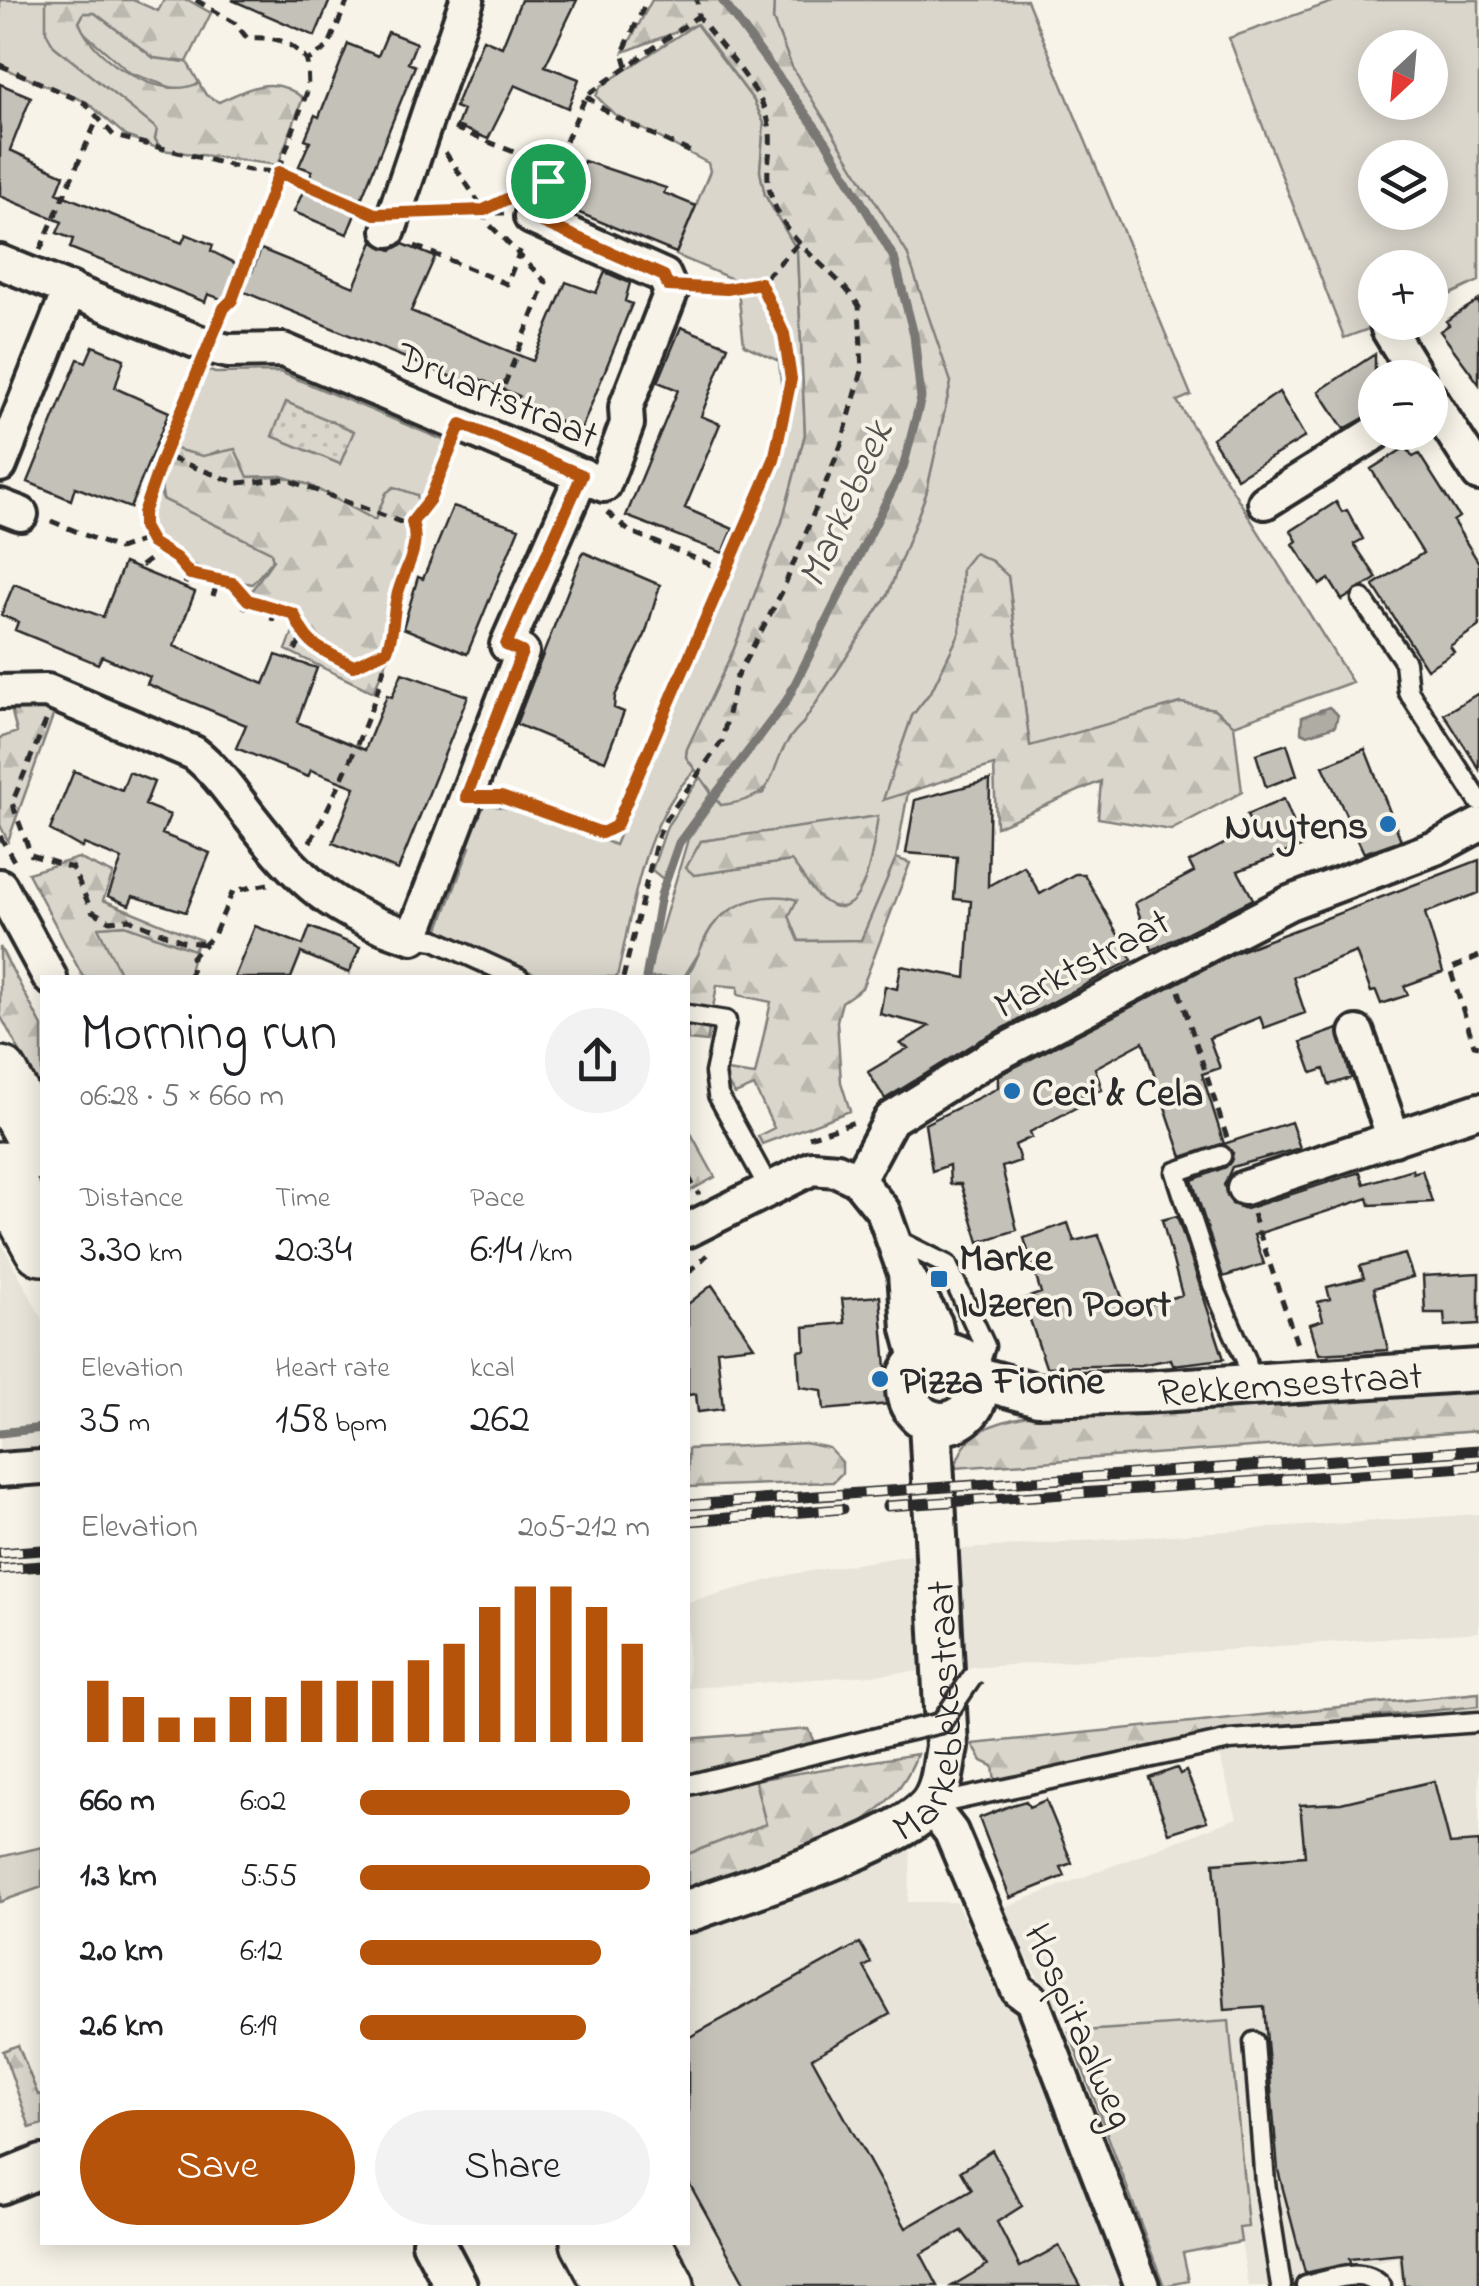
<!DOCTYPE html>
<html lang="en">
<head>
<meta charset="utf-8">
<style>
  body { margin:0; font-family:"Indie Flower",sans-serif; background:#f2f2f2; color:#202124; height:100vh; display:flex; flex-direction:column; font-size:38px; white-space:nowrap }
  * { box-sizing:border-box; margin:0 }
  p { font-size:32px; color:#757577 }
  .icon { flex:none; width:55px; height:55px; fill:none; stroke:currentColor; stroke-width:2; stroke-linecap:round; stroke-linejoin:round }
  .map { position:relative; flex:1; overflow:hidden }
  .panel { position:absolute; left:40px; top:975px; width:650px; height:1270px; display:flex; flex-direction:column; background:#fff; border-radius:0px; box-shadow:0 5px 25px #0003 }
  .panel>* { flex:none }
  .needle { width:65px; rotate:206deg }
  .fabs { position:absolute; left:1358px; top:30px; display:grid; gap:20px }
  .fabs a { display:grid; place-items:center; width:90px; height:90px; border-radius:50%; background:#fff; box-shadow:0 5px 25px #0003; font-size:50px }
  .pin { position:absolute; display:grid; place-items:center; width:85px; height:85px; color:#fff; margin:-42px; border:5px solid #fff; border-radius:50%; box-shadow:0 2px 10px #0007 }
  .round { display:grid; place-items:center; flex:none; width:105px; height:105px; border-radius:52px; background:#f2f2f2 }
  .headline { display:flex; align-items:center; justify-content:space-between; height:170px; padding:0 40px }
  h1 { font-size:55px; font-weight:600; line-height:75px }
  .figures { display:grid; grid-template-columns:repeat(3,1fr); gap:15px; height:170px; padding:10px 40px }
  .figures div { display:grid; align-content:center }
  .figures b { font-size:42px; font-weight:600 }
  .figures small { font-size:28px; font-weight:400 }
  .figures p { font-size:28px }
  .chart { height:280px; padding:20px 40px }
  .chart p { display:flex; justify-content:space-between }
  .chart svg { width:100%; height:180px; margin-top:10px; stroke:#b45309; stroke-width:6 }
  .primary-button { display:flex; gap:20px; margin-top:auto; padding:20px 40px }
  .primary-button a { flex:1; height:115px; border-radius:60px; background:#b45309; color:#fff; font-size:40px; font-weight:600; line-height:115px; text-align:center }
  .primary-button a+a { background:#f2f2f2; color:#202124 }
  ul { padding:0 40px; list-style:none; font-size:32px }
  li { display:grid; grid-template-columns:160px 120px 1fr; align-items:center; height:75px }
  li i { height:25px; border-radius:12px; background:#b45309 }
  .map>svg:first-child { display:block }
</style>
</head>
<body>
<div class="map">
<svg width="1479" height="2286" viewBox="0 0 1479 2286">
  <defs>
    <pattern id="forest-firs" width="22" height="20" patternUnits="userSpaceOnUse" patternTransform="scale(2.5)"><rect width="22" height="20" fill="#dad6cc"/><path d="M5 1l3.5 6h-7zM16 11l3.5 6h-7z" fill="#bbb8af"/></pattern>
    <pattern id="park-dots" width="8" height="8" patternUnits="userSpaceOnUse" patternTransform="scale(2.5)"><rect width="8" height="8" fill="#dad6cc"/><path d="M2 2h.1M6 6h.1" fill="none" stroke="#bbb8af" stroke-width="1.8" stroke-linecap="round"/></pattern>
    <pattern id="water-ripples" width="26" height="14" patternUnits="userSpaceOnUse" patternTransform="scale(2.5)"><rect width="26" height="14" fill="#afaca4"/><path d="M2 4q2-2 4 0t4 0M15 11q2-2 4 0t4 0" fill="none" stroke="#8f8c86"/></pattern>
  </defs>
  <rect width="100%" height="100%" fill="#f7f3e8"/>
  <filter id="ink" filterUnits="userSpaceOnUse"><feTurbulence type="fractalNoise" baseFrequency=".01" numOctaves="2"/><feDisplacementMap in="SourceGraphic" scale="20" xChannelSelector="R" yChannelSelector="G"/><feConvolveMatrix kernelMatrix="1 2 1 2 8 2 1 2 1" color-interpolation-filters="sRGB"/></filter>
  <g filter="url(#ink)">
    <path fill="#e8e4da" d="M0 1240 42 1318V1447L0 1450Z
      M1479 1514V1632L688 1688V1602L792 1574 936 1551Z
      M1479 1706V2286H1401L1398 2258 1276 2286H1248L1239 2228 1248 2226 1229 2021 1069 2032 1000 1909 1237 1818 1213 1733Z
      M911 1850 908 1902H956L1005 2004 1024 2003 1136 2286H698L674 2243 688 2242V1932Z"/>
    <path fill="#dad6cc" stroke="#82807c" stroke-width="2.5" fill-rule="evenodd" d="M0 0H46L54 46 158 129 155 139 162 150 126 136 87 102 0 67Z
      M774 0H1027L1191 395 1177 401 1352 682 1234 725 1214 709 1181 703 1030 747 1008 576 962 568 960 632 932 690 912 716 884 799 908 792 896 858 861 941H799L788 916 704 945 684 977 647 978 688 839 716 800 721 805 764 793 786 739 803 723 888 594 926 494 951 382 835 138 792 67 773 20ZM877 817 821 899 792 861 694 875 701 841Z
      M1338 0H1479V281L1430 304V268H1375V322L1385 323 1344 338 1229 38ZM1375 48H1430V102H1375ZM1375 158H1430V212H1375Z
      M84 13H95L154 58 187 62 199 83 181 91 130 73 82 31 79 22Z
      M696 24 754 101 764 123 760 171 765 195 797 250 805 434 782 522 734 649 687 749 686 757 695 770C641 825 634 906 617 977H542L438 931 470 847 456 840 471 801 550 817 615 845 773 464 784 413 779 361 744 345 737 281 676 255 710 171 708 163 614 114 596 96 601 86Z
      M202 368 215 373 280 372 448 442 420 506 417 495 379 508 376 521 309 485 281 476 248 477 219 451 203 457 175 449Z
      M158 490 163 499 271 552 273 560 252 584C221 579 143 552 149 512 150 505 156 496 158 490Z
      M700 777 711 793 677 841 663 879 652 870 667 826Z
      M125 925 194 950 188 977H122L97 927Z
      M755 1780 766 1824 688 1854V1795Z
      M42 1847V1887L0 1902V1857Z
      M1229 2021 1248 2227 1239 2228 1241 2242 1183 2253 1189 2281 1164 2286 1069 2032Z"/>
    <path fill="url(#forest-firs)" stroke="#82807c" stroke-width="2.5" d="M46 0H133L158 11 164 0H188L211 13 187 62 154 58 95 13H84L79 22C94 61 160 102 199 83L206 95 219 102C250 88 274 74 303 98L278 165 162 150 155 139 157 129 54 46 46 32Z
      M652 0H774L773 20 792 67 907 253 951 382 926 494 888 594 803 723C759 765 792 796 721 805L686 757 687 749 734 649 782 522 805 434 797 250 765 195 760 171 764 123 754 101 697 24 624 52Z
      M175 449 203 456 235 449 248 477 281 476 309 485 375 520 386 493 394 487 417 495C425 521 399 595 396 628H390V654L373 692 286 650 298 619 267 611 249 594 273 560 271 552 163 499 160 478Z
      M974 553 992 561 1008 576 1030 746 1181 703 1214 709 1234 725 1242 792 1171 830 1098 818 1101 781 996 827 994 765 883 800 912 716 932 690 960 632 962 568Z
      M26 705 54 713 8 841 0 825V738L17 732 11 709Z
      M878 816C874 839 866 937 820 898 809 889 801 872 791 861L694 875 686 868 701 841Z
      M78 858 113 874 103 900 201 940 194 950 125 925 98 927 122 977H83L28 873Z
      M896 858 910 863 862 988 842 1002 837 1021 841 1082 850 1111 762 1144 758 1136 774 1128 754 1086 735 1094 725 1080 726 1071 755 1075 771 1002 738 995V987L717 985 707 1042 688 1040 684 978C700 962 701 937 716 922 735 901 771 891 797 900L789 916 799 941 861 940Z
      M0 947 42 1026V1093L0 1015Z
      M688 1128 715 1177 688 1192Z
      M1479 1387V1431L955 1468C965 1428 996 1423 1032 1415Z
      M805 1443 829 1448 842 1462V1473L833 1482 688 1487V1449Z
      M1479 1693V1706L1213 1733 995 1781 993 1766 982 1761 972 1744Z
      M809 1729 815 1742 688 1776V1739Z
      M917 1754C887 1841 765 1866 688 1894V1854L766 1824 755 1780Z
      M18 2045 38 2095 42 2094V2124L30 2128 3 2051Z"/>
    <path fill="url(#park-dots)" stroke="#82807c" stroke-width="2.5" d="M286 402 354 431 340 464 272 436Z"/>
    <path fill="url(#water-ripples)" stroke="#7a7874" stroke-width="2.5" d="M1329 707 1338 715 1335 726 1308 735 1301 732 1302 717Z"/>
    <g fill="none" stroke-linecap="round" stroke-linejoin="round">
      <path stroke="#7a7874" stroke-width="9" d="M646 978 661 895 679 843 787 700 903 468 921 398 914 335 894 258 827 143 722 0
        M0 1433 42 1428"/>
    </g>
    <path fill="#c4c1b9" stroke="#2b2b2b" stroke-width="2.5" d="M232 0H330L315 36Z
      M521 0H577L545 66 579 79 568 108 515 85 488 139 457 126 463 110 455 107 483 39 502 47Z
      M388 32 416 43 408 63 415 66 347 234 294 212 312 171 299 166 310 141 305 139 315 115 319 117 348 44 378 56Z
      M0 84 31 97 10 150 64 175 57 193 182 243 186 234 213 245 211 251 252 272 261 249 354 287 373 242 392 250 403 244 435 257 411 311 533 361 566 282 596 293 605 272 630 283 625 301 632 304 581 430 516 404 519 396 479 379 476 387 230 286 224 300 208 294 205 302 70 248 73 239 57 233 62 222 0 196Z
      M584 161 666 188 664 193 696 206 676 253 565 207Z
      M1479 300V384L1440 331 1449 325 1446 321Z
      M681 327 728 346 701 416 720 424 685 508 733 529 723 553 626 516 678 390 658 382Z
      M93 346 124 359 115 388 169 412 130 508 75 487 71 500 28 482 78 359 86 362Z
      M1375 354V412L1344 429 1319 391Z
      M1279 392 1305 437 1237 478 1212 438Z
      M1406 447 1413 457 1419 454 1459 517 1453 521 1479 563V626L1450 646 1454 652 1427 669 1373 585 1423 553 1371 469Z
      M1336 502 1342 512 1347 510 1363 539 1354 544 1377 578 1342 600 1329 579 1320 585 1293 544 1297 541 1291 531Z
      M453 506 519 528 467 654 403 628 418 577 423 579Z
      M583 552 660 585 645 635 615 696 614 708 624 712 605 761 516 724Z
      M124 563 195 592 174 646 264 684 276 655 317 668 297 722 365 750 387 695 392 697 402 673 468 696 398 870 333 843 355 787 311 770 308 777 236 748 246 725 147 684 150 677 102 656 98 664 15 630 18 622 1 615 14 584 103 617Z
      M1479 693V769L1444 714Z
      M1287 744 1297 775 1266 787 1256 754Z
      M1365 749 1401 840 1364 853 1323 766Z
      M74 771 122 790 129 772 154 782 145 805 170 815 162 834 210 853 186 912 133 896 129 905 108 896 122 859 84 844 82 848 50 830Z
      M990 780 988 886 1024 866 1040 894 1075 874H1084L1132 960 979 1041 885 1099 868 1072 908 1048 900 1044 929 1026 880 1014 885 986 897 989 901 966 966 978 971 901 954 899 957 857 906 853 915 800Z
      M1284 799 1303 846 1238 871 1253 899 1152 950 1135 903 1194 872 1189 862 1245 833 1252 827 1247 815Z
      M1479 860V893L1425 913 1443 972 1404 986 1408 995 1381 1004 1376 991 1371 992 1356 952 1293 977 1305 1013 1264 1028 1260 1017 1209 1038 1220 1068 1202 1074 1224 1144 1291 1122 1300 1148 1232 1167 1224 1185 1232 1204 1246 1209 1360 1172 1364 1184 1412 1169 1413 1173 1422 1170 1432 1202 1370 1205 1368 1198 1254 1235 1264 1264 1223 1277 1192 1180 1226 1167 1233 1153 1222 1144 1182 1157 1143 1042 1095 1068 1102 1090 1080 1096 1083 1104 1030 1132 1032 1137 1015 1145 1020 1161 1002 1167 1017 1230 979 1242 961 1184H950L949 1165 932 1171 925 1124 998 1088V1076L1237 952Z
      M255 926 303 945 310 927 360 947 349 973 301 953 291 978H234Z
      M1338 1029 1351 1078 1329 1085 1324 1069 1312 1073 1301 1042Z
      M1177 1216 1224 1359 1173 1365 1171 1359 1141 1365 1046 1367 1023 1299 1041 1293 1024 1238 1068 1223 1074 1241 1099 1235 1127 1311 1182 1295 1162 1220Z
      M1405 1254 1413 1277 1374 1288 1388 1350 1319 1354 1310 1324 1323 1320 1318 1302 1330 1299 1327 1287 1364 1278 1360 1266Z
      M1479 1273V1324L1445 1326 1444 1313H1425L1423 1276Z
      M712 1285 754 1346 717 1350 723 1409 698 1412 696 1394 688 1395V1304Z
      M880 1296 889 1404 824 1410 822 1390 800 1387 798 1351 805 1350 804 1327 845 1323 842 1299Z
      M1177 1768 1180 1774 1186 1771 1207 1821 1169 1833 1149 1778Z
      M1434 1781 1450 1844 1479 1842V2286H1404L1401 2254 1349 2259 1350 2263 1305 2273 1278 2170 1264 2007 1225 2010 1214 1863 1305 1856 1300 1805 1341 1803Z
      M1046 1800 1072 1863 1061 1867 1065 1876 1010 1898 979 1818 1012 1805 1026 1801 1029 1807Z
      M860 1943 871 1963 864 1967 890 2014 812 2058 906 2228 972 2190 961 2171 992 2150 1022 2206 997 2222 1020 2267 1059 2246 1081 2286H952L987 2265 962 2231 921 2254 938 2286H746L688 2181V2038Z"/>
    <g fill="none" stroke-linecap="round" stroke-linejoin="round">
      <defs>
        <path id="service" d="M1362 599 1405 662 1408 691 1479 801
          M413 937 435 940 519 978
          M688 1015 726 1021 715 1073 718 1095 769 1188
          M1221 1156 1176 1172 1213 1285 1246 1360 1250 1386
          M893 1238 947 1265 985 1346 975 1376
          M688 1785 885 1736
          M932 1805 1230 1740 1479 1722
          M1254 2042 1265 2183 1281 2286
          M1306 2286C1330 2280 1362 2266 1381 2286"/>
        <path id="minor" d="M389 230 467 0
          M0 262 208 346 228 351 283 350 604 485 627 424 626 407 671 292 664 276 531 217
          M1388 329 1418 378
          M1430 398 1479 474
          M0 465 70 289
          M1265 502 1377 432
          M0 506 21 514
          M0 692 47 691 194 753C217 771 232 794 250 817 300 881 333 913 413 937L522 652 507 645 582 475
          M0 886 50 978
          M1357 1033 1394 1139
          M858 1180 891 1119 988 1059 1289 903 1438 847 1479 825
          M1244 1188 1479 1110
          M688 1230 812 1168 837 1170 858 1180 883 1211 905 1273 909 1329 918 1362
          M908 1277 935 1323 941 1353
          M0 1470 42 1467
          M930 1805 951 1832 1018 1990 1032 2000 1142 2286"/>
        <g id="tertiary">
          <circle cx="942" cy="1388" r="35"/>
          <path id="s1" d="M975 1377 1038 1395 1143 1392 1479 1370"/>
          <path id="s2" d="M688 1911C742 1891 896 1844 929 1806 943 1790 943 1766 947 1747L930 1421"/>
          <path d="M0 2183 42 2166"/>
          <path d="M433 2242 456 2286"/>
        </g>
        <path id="motorway" d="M0 1075 42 1152
          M0 1170 42 1247
          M589 2242 613 2286
          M642 2242 666 2286"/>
      </defs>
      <use href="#service" stroke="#2b2b2b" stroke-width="25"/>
      <use href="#minor" stroke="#2b2b2b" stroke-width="40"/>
      <use href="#tertiary" stroke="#2b2b2b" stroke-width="48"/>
      <use href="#motorway" stroke="#2b2b2b" stroke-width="62"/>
      <path stroke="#2b2b2b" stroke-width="5" stroke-dasharray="10 8" stroke-linecap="butt" d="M196 0 235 23 247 38C274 37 290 39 307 61
        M0 65 85 103 114 136 249 170 279 172 365 211
        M627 66 623 52 647 0
        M586 96 613 116 695 154
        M454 128 554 168
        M445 152 484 210 509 196
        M528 187 548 181
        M544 191 586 96 698 16
        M484 210 485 220 546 282 495 408
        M425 212 504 213
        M415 246 507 284 523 243
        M40 250 97 120
        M696 287 760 283 798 244
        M220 319 232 300 308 89 307 61 328 47 348 0
        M198 370 151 487 143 527 152 543 176 558 189 574 233 583 248 600 294 614 304 637 325 656 323 662
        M154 452 237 483 285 479 406 524 412 522
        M607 512 629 531 726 571
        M51 521 119 549 149 538
        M141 566 161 551
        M185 584 189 574
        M213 596 217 583
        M244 609 248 600
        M272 621 275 611
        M295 650 304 637
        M387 650C395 630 392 612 398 593 405 567 421 549 412 522L429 499 452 450
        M46 721 12 803 31 855 72 868 92 911 110 921 129 919 182 941 204 944
        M495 797 549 811 602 833 617 826 774 460 791 379 783 334 760 283
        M0 836 14 861
        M310 842C333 802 384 692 387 650L353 666 325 656
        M1479 956 1450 969 1474 1045 1479 1046
        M191 978 192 957 214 935 233 891 268 884
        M623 978 657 839 666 819 722 741 736 678 782 592 841 445 862 371 859 306C838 273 801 254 781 218 755 172 777 158 768 120 762 89 717 43 698 16L697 0
        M1179 991 1227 1138
        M809 1137 855 1122
        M688 1176 699 1195
        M1253 1214 1299 1350
        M688 1273 707 1255"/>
      <use href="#service" stroke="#f7f3e8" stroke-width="18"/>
      <use href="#minor" stroke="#f7f3e8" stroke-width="32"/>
      <use href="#tertiary" stroke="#f7f3e8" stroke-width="40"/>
      <use href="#motorway" stroke="#f7f3e8" stroke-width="55"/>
      <defs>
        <path id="rail" d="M688 1505 1479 1450
          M887 1506 1479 1466
          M688 1521 842 1509
          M0 1553 42 1550
          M0 1569 42 1566"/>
      </defs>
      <use href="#rail" stroke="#2b2b2b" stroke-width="11"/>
      <use href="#rail" stroke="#f7f3e8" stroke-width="8" stroke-dasharray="22" stroke-linecap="butt"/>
      <defs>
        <path id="service-bridge" d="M885 1736 941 1723 973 1676"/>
      </defs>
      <use href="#service-bridge" stroke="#2b2b2b" stroke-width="25" stroke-linecap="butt"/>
      <use href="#service-bridge" stroke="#f7f3e8" stroke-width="18"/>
    </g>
  </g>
  <g fill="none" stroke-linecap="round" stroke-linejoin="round" filter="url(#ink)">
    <defs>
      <path id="route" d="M279 172 375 214 484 210 546 180 533 218 664 276 668 286 727 289 760 283 784 334 791 379 774 460 616 826 602 833 501 797H466L522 652 506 645 582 475 461 424 430 499 412 522C421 549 405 567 398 593 392 613 395 630 387 650L353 666C322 648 309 651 294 614L248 600 233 583 190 574 176 558 152 543 143 527V513L163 456 224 308 232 300Z"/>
    </defs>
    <use href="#route" stroke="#fff" stroke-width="20"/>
    <use href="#route" stroke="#b45309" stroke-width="12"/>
  </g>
  <g fill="#1f6fb2" stroke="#f7f3e8" stroke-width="4">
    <circle cx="1388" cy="824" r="10"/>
    <circle cx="1012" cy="1091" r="10"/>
    <rect x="929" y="1269" width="20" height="20" rx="5"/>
    <circle cx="880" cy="1379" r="10"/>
  </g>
  <g text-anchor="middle" stroke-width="8" stroke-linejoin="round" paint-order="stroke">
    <g font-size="40" fill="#2b2b2b" stroke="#f7f3e8">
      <text transform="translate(498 394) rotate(23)" y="14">Druartstraat</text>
      <text transform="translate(1081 962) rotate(-28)" y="14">Marktstraat</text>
      <text dy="14" stroke="none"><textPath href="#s1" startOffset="318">Rekkemsestraat</textPath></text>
      <text dy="14" stroke="none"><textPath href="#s2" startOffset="358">Markebekestraat</textPath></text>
      <text transform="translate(1081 2025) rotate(66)" y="14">Hospitaalweg</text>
    </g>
    <g font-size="40" font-weight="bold" fill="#2b2b2b" stroke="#f7f3e8" text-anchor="start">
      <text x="1368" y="838" text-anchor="end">Nuytens</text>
      <text x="1032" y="1105">Ceci &amp; Cela</text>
      <text x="959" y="1270">Marke<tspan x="959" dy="46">IJzeren Poort</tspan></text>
      <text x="900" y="1393">Pizza Fiorine</text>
    </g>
    <g font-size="42" font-style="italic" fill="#53524f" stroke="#f7f3e8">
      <text transform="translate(843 503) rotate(-66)" y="15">Markebeek</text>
    </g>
  </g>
</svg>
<div class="fabs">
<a><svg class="needle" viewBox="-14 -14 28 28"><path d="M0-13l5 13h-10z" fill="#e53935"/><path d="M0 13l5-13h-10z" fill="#757577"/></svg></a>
<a><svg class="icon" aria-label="layers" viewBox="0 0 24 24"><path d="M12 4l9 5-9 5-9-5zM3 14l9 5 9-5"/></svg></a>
<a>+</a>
<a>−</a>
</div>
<div class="pin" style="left:548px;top:181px;background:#1e9e55"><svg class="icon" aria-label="arrive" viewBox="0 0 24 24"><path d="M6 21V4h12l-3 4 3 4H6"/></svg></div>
<section class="panel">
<div class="headline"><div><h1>Morning run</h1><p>06:28 · 5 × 660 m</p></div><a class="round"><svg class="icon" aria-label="share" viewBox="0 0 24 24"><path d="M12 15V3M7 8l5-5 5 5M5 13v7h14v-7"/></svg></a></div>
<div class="figures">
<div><p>Distance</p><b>3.30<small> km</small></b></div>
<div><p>Time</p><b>20:34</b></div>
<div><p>Pace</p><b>6:14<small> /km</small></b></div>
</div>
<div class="figures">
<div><p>Elevation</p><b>35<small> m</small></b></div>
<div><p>Heart rate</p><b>158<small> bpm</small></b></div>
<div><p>kcal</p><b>262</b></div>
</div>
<div class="chart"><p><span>Elevation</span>205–212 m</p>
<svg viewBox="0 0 160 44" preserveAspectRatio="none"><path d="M5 44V29M15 44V33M25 44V38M35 44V38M45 44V33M55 44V33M65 44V29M75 44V29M85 44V29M95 44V24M105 44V20M115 44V11M125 44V6M135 44V6M145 44V11M155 44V20"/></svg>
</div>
<ul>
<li><b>660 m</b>6:02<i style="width:93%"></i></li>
<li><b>1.3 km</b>5:55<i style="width:100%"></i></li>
<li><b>2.0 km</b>6:12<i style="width:83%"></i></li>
<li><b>2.6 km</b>6:19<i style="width:78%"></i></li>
</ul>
<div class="primary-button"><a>Save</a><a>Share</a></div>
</section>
</div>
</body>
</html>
